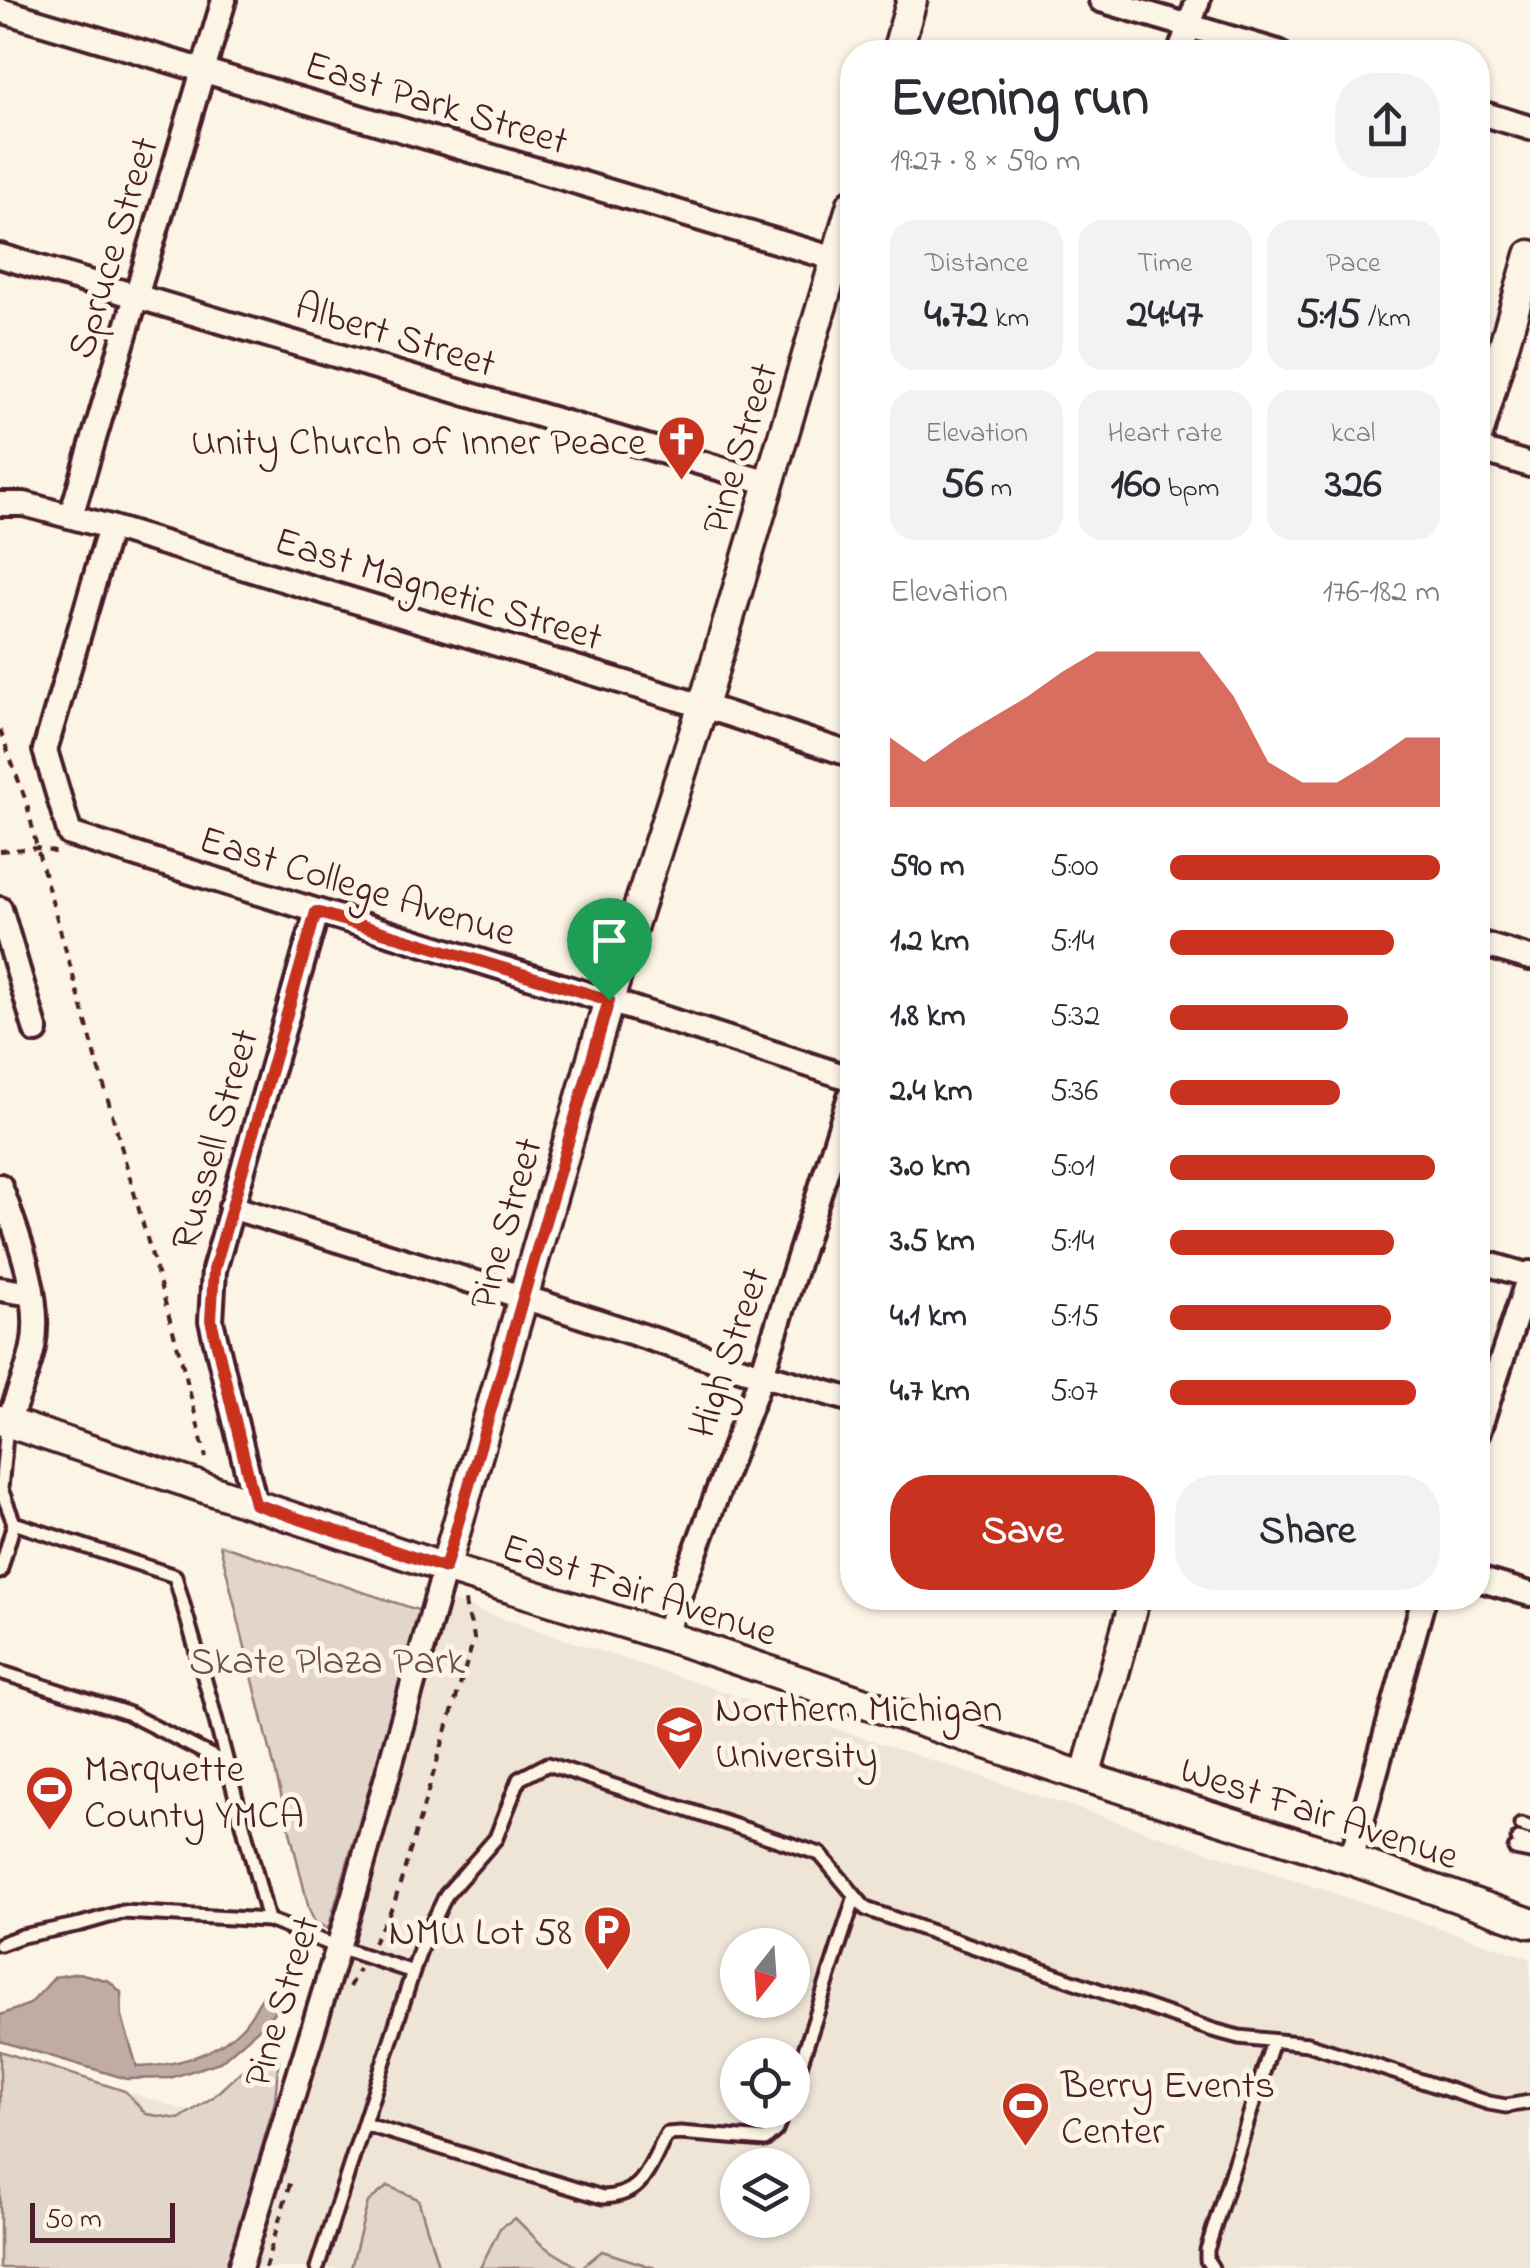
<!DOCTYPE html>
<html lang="en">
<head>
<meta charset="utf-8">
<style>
  body { margin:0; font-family:"Indie Flower",sans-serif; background:#f2f2f3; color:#2b2b33; height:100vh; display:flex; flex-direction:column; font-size:38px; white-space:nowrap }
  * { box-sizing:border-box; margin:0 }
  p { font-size:32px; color:#7c7c81 }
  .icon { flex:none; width:55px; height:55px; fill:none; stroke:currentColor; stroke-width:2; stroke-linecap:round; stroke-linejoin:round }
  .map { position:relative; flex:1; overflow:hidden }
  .details { position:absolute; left:840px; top:40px; width:650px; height:1570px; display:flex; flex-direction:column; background:#fff; border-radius:40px; box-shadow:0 2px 8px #0004 }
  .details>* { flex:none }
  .needle { width:65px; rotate:197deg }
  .buttons { position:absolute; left:720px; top:1928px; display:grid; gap:20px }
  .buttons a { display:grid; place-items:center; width:90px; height:90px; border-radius:50%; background:#fff; box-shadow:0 2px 8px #0004; font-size:50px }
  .scale { position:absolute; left:30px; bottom:25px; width:145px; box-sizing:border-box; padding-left:10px; border:5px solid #4a1f2b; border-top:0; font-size:28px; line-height:35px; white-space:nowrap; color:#4a1f2b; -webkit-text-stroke:8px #fcf5e5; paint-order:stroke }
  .pin { position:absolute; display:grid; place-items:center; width:85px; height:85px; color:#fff; margin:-102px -42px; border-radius:50% 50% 50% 0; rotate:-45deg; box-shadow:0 0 10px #0007 }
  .pin .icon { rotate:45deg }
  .round { display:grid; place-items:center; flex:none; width:105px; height:105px; border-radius:40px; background:#f2f2f3 }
  .headline { display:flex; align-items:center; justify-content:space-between; height:170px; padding:0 50px }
  h1 { font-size:55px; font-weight:800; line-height:75px }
  .figures { display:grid; grid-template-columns:repeat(3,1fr); gap:15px; height:170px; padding:10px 50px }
  .figures div { display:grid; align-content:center; border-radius:25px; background:#f2f2f3; text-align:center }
  .figures b { font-size:42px; font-weight:800 }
  .figures small { font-size:28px; font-weight:400 }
  .figures p { font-size:28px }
  .chart { height:280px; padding:20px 50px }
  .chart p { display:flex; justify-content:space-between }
  .chart svg { width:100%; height:180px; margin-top:10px; fill:#c8321e; opacity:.7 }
  .button { display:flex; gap:20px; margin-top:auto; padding:20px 50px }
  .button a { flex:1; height:115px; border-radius:40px; background:#c8321e; color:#fff; font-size:40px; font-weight:800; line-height:115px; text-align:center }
  .button a+a { background:#f2f2f3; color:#2b2b33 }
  ul { padding:0 50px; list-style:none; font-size:32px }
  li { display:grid; grid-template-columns:160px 120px 1fr; align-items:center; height:75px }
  li i { height:25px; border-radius:12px; background:#c8321e }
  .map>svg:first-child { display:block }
</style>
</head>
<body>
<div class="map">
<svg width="1530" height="2268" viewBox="0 0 1530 2268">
  <rect width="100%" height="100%" fill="#fcf5e5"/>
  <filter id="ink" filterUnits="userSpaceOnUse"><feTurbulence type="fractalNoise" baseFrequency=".01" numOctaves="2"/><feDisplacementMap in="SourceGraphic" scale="20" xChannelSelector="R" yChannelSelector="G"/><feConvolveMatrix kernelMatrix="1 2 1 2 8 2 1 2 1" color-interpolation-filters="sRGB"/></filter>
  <g filter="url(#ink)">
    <path fill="#eee5d7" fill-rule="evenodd" d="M446 1600 1530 1958V2268H0V2051L278 2140ZM738 1945H792V2000H738ZM738 2055H792V2110H738ZM738 2165H792V2220H738Z"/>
    <path fill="#e2d5ca" stroke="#967a7a" stroke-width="2.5" d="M220 1545 421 1611 328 1929 314 1921 309 1909Z
      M0 2051 125 2091 146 2114 179 2119 213 2097 242 2070 279 2057 275 2101 227 2268H0Z
      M388 2186 418 2199 439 2268H351L368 2202Z
      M515 2218 542 2245 579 2268H480L500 2228Z
      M602 2251 655 2268H581Z"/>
    <path fill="#c0aca5" stroke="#917474" stroke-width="2.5" d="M79 1973 109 1981 121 1992 122 2017 137 2067C174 2066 214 2056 241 2028 250 2019 256 2006 264 1995L278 2007 265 2023 220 2062 170 2078 127 2079 0 2041V2015L30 2004 55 1977Z"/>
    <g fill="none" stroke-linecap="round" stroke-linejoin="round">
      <defs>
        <path id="service" d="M7 1425 1 1489 14 1523 175 1576 210 1698 268 1920 338 1947 413 1972
          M0 1572 14 1523
          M0 1672 127 1713 227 1764
          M1521 1825 1530 1828
          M1518 1839 1530 1842
          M1515 1849 1530 1852
          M0 1944 22 1936 81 1924 123 1912 268 1920
          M792 2090 855 1896
          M364 2124 602 2197C645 2196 648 2167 667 2134L680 2133 765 2140 776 2130 784 2110
          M317 2268 421 1947 446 1895 496 1838 519 1779 548 1764 820 1854 866 1909 1213 2030 1239 2037 1308 2044 1489 2103 1506 2106 1530 2102
          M1212 2268 1207 2260V2250L1273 2041"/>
        <path id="minor" d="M1101 0 1278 52
          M0 10 852 264
          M1180 52 1198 0
          M1478 112 1530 128
          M0 256 769 483
          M1478 449 1530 465
          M0 504H24L110 527 719 711 852 755
          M71 516 224 0
          M110 527 45 750 70 834C331 917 593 993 852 1079
          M0 909 36 1031
          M1478 943 1530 958
          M0 1186C17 1233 43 1298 33 1347 28 1373 16 1398 8 1423
          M231 1207 545 1304 746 1370 852 1400
          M1478 1261 1530 1276
          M0 1289 31 1294
          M1478 1432 1530 1273
          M255 1504 211 1321 214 1270 317 912
          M1478 1579 1530 1594
          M666 1636 674 1609 762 1374 852 1090
          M1351 1860 1424 1598
          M240 2268 354 1895 445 1568"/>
        <path id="tertiary" d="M897 52 912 0
          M1478 435 1530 255
          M0 1420 445 1568 666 1636 1085 1777 1351 1860 1530 1923
          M445 1568 609 1000 708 689 852 204
          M1085 1777 1135 1598"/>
      </defs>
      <use href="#service" stroke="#4a1f2b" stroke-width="19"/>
      <use href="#minor" stroke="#4a1f2b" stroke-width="30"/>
      <use href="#tertiary" stroke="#4a1f2b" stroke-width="35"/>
      <path stroke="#4a1f2b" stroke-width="4" stroke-dasharray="8 8" stroke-linecap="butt" d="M0 730 27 804 37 848 185 1373 206 1458
        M0 851 37 848 59 853
        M373 1943 394 1904 474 1639C473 1624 464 1611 465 1596
        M349 1987 359 1969
        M265 2268 292 2177"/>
      <use href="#service" stroke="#fcf5e5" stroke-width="11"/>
      <use href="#minor" stroke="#fcf5e5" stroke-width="22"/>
      <use href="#tertiary" stroke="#fcf5e5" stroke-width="28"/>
    </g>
  </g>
  <g fill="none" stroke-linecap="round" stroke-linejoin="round" filter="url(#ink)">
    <defs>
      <path id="route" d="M316 912 609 1000 445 1568 255 1504 211 1320 214 1270Z"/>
    </defs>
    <use href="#route" stroke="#fff" stroke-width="20"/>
    <use href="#route" stroke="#c8321e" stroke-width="12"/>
  </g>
  <defs>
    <symbol id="church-pin" viewBox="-11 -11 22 30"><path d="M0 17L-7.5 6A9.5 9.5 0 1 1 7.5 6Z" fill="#c8321e" stroke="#fcf5e5"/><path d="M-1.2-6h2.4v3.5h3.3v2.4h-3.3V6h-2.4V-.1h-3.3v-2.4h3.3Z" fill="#fff"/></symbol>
    <symbol id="university-pin" viewBox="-11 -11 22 30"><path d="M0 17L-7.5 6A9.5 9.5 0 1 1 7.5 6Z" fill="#c8321e" stroke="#fcf5e5"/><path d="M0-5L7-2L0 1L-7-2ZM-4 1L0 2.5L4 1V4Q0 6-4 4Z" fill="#fff"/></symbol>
    <symbol id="stadium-pin" viewBox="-11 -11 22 30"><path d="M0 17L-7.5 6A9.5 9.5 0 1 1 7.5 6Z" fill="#c8321e" stroke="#fcf5e5"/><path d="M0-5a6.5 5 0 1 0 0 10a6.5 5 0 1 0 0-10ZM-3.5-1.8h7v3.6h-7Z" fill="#fff"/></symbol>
    <symbol id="parking-pin" viewBox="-11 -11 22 30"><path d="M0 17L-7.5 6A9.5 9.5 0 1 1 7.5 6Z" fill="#c8321e" stroke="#fcf5e5"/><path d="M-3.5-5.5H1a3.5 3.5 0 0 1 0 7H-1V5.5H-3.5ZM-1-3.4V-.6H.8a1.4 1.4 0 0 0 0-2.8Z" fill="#fff"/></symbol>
  </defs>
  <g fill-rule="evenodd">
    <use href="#church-pin" x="654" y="412" width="55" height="75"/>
    <use href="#university-pin" x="652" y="1702" width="55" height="75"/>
    <use href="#stadium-pin" x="22" y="1762" width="55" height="75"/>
    <use href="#parking-pin" x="580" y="1902" width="55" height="75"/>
    <use href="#stadium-pin" x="998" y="2078" width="55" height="75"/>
  </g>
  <g text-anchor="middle" stroke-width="10" stroke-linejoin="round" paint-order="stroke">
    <g font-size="40" fill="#4a1f2b" stroke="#fcf5e5">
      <text transform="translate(437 101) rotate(17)" y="14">East Park Street</text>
      <text transform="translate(111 247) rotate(-73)" y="14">Spruce Street</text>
      <text transform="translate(396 333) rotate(17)" y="14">Albert Street</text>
      <text transform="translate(738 448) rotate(-73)" y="14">Pine Street</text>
      <text transform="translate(439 587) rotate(17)" y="14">East Magnetic Street</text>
      <text transform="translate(358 884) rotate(17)" y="14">East College Avenue</text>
      <text transform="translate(213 1139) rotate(-74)" y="14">Russell Street</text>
      <text transform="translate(504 1223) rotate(-74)" y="14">Pine Street</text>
      <text transform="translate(727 1352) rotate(-71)" y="14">High Street</text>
      <text transform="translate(640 1588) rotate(18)" y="14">East Fair Avenue</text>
      <text transform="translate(1320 1811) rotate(18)" y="14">West Fair Avenue</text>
      <text transform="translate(280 2001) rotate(-73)" y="14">Pine Street</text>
    </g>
    <g font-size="40" fill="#4a1f2b" stroke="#fcf5e5" text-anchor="start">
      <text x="646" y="454" text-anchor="end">Unity Church of Inner Peace</text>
      <text x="715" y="1721">Northern Michigan<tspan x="715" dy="46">University</tspan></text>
      <text x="84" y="1781">Marquette<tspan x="84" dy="46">County YMCA</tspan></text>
      <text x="572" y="1944" text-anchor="end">NMU Lot 58</text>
      <text x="1061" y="2097">Berry Events<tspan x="1061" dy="46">Center</tspan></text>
    </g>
    <g font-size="40" fill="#704c53" stroke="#fcf5e5">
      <text x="327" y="1673">Skate Plaza Park</text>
    </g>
  </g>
</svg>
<div class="buttons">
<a><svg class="needle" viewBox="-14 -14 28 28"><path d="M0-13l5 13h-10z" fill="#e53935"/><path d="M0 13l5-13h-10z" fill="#7c7c81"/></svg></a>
<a><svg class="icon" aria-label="locate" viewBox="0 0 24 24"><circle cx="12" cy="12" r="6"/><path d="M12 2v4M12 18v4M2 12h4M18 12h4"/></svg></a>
<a><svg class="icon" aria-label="layers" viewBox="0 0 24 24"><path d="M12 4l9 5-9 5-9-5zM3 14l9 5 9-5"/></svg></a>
</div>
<div class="scale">50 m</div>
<div class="pin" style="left:609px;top:1000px;background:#1e9e55"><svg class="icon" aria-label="arrive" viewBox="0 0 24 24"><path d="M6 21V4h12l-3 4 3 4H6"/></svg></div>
<section class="details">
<div class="headline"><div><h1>Evening run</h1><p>19:27 · 8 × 590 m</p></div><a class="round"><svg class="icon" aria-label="share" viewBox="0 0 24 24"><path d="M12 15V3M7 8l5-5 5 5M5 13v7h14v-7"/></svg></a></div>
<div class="figures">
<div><p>Distance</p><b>4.72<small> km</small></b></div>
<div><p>Time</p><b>24:47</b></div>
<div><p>Pace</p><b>5:15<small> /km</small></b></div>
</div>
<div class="figures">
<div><p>Elevation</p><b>56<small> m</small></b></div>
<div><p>Heart rate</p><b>160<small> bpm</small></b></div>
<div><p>kcal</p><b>326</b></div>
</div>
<div class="chart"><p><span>Elevation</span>176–182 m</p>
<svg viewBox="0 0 160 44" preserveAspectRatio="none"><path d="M0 44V27L10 33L20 27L30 22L40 17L50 11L60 6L70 6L80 6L90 6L100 17L110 33L120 38L130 38L140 33L150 27L160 27V44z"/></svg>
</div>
<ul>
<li><b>590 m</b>5:00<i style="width:100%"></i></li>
<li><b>1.2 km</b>5:14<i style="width:83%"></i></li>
<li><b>1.8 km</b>5:32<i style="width:66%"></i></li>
<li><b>2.4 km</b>5:36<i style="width:63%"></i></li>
<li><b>3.0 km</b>5:01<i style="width:98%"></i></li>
<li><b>3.5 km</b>5:14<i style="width:83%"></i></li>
<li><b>4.1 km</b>5:15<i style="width:82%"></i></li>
<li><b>4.7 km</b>5:07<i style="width:91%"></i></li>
</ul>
<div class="button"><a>Save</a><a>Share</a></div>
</section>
</div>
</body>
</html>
